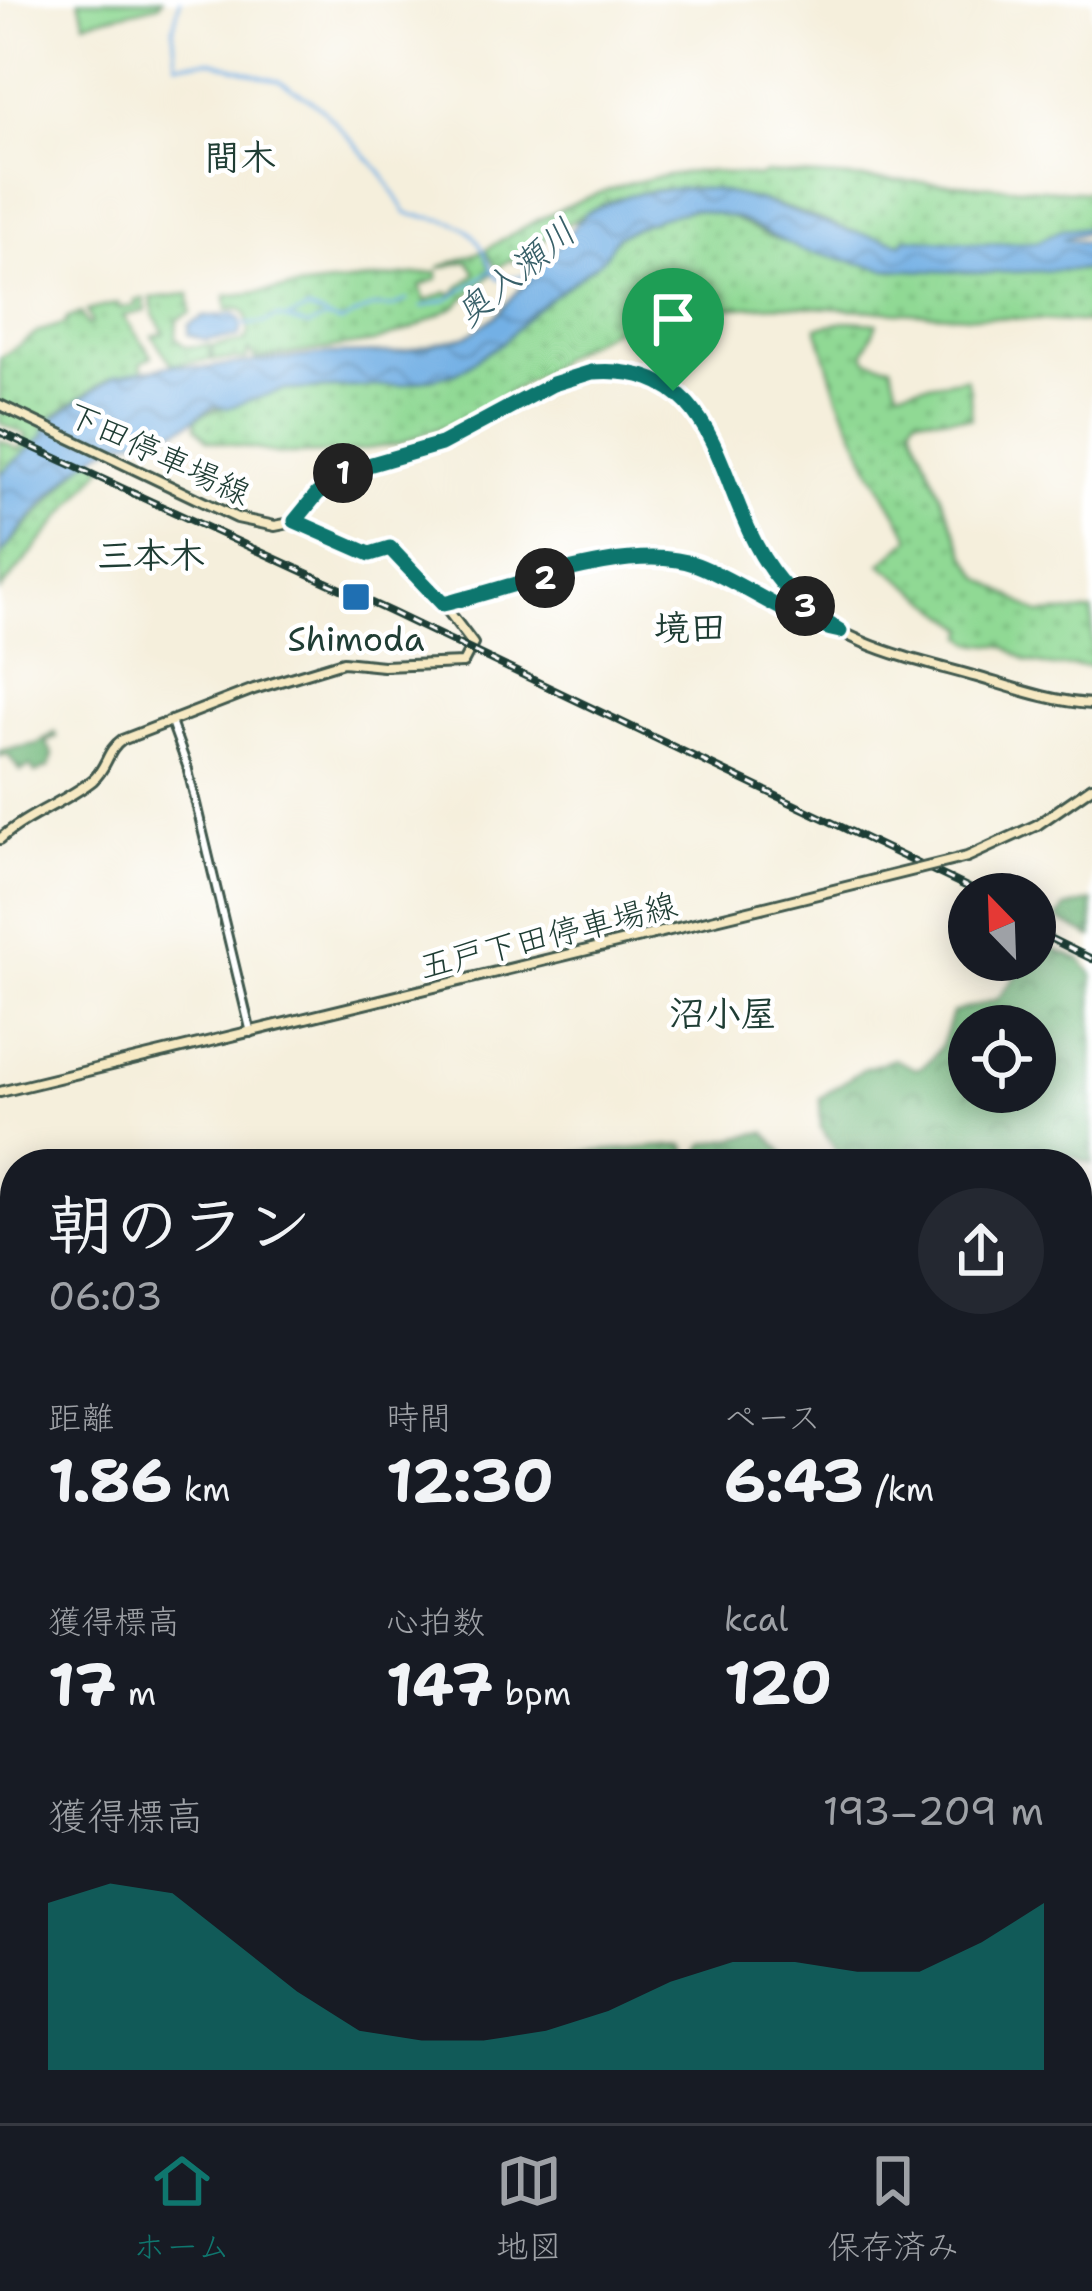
<!DOCTYPE html>
<html lang="ja">
<head>
<meta charset="utf-8">
<style>
  body { margin:0; font-family:"Shantell Sans","Klee One",sans-serif; background:#242831; color:#f1f3f6; height:100vh; display:flex; flex-direction:column; font-size:45px; white-space:nowrap }
  * { box-sizing:border-box; margin:0 }
  p { font-size:39px; color:#9ea1a6 }
  .icon { flex:none; width:66px; height:66px; fill:none; stroke:currentColor; stroke-width:2; stroke-linecap:round; stroke-linejoin:round }
  .map { position:relative; flex:1; overflow:hidden }
  .details { position:absolute; left:0px; top:1149px; width:1092px; height:975px; display:flex; flex-direction:column; background:#171b24; border-radius:48px 48px 0 0; box-shadow:0 6px 30px #0003 }
  .details>* { flex:none }
  .needle { width:78px; rotate:337deg }
  .controls { position:absolute; left:948px; top:873px; display:grid; gap:24px }
  .controls a { display:grid; place-items:center; width:108px; height:108px; border-radius:50%; background:#171b24; box-shadow:0 6px 30px #0003; font-size:60px }
  .pin { position:absolute; display:grid; place-items:center; width:102px; height:102px; color:#fff; margin:-123px -51px; border-radius:50% 50% 50% 0; rotate:-45deg; box-shadow:0 0 12px #0007 }
  .pin .icon { rotate:45deg }
  .km { position:absolute; width:60px; height:60px; margin:-30px; border-radius:50%; background:#222; color:#fff; font-size:33px; line-height:60px; text-align:center }
  .round { display:grid; place-items:center; flex:none; width:126px; height:126px; border-radius:63px; background:#242831 }
  .head { display:flex; align-items:center; justify-content:space-between; height:204px; padding:0 48px }
  h1 { font-size:66px; font-weight:700; line-height:90px }
  .stats { display:grid; grid-template-columns:repeat(3,1fr); gap:18px; height:204px; padding:12px 48px }
  .stats div { display:grid; align-content:center }
  .stats b { font-size:60px; font-weight:700 }
  .stats small { font-size:33px; font-weight:400 }
  .stats p { font-size:33px }
  .chart { height:336px; padding:24px 48px }
  .chart p { display:flex; justify-content:space-between }
  .chart svg { width:100%; height:216px; margin-top:12px; fill:#0f766e; opacity:.7 }
  .menu { display:flex; justify-content:space-around; align-items:center; height:168px; border-top:3px solid #363941; background:#171b24; font-size:33px; color:#9ea1a6 }
  .menu a { display:grid; justify-items:center; gap:6px }
  .menu .current { color:#0f766e }
  .map>svg:first-child { display:block }
</style>
</head>
<body>
<div class="map">
<svg width="1092" height="2123" viewBox="0 0 1092 2123">
  <defs>
    <pattern id="grass-dots" width="8" height="8" patternUnits="userSpaceOnUse" patternTransform="scale(3)"><rect width="8" height="8" fill="#90d994"/><path d="M2 2h.1M6 6h.1" fill="none" stroke="#7cbb80" stroke-width="1.8" stroke-linecap="round"/></pattern>
    <pattern id="forest-crowns" width="20" height="18" patternUnits="userSpaceOnUse" patternTransform="scale(3)"><rect width="20" height="18" fill="#74b97e"/><path d="M2 6a3 3 0 1 1 6 0M12 15a3 3 0 1 1 6 0" fill="none" stroke="#5f9868"/></pattern>
    <pattern id="water-waves" width="16" height="10" patternUnits="userSpaceOnUse" patternTransform="scale(3)"><rect width="16" height="10" fill="#73b0e5"/><path d="M0 5q4-4 8 0t8 0" fill="none" stroke="#5e90ba"/></pattern>
  </defs>
  <rect width="100%" height="100%" fill="#fff"/>
  <filter id="ink" filterUnits="userSpaceOnUse"><feTurbulence type="fractalNoise" baseFrequency=".00833" numOctaves="2"/><feDisplacementMap in="SourceGraphic" scale="24" xChannelSelector="R" yChannelSelector="G"/><feConvolveMatrix kernelMatrix="1 2 1 2 8 2 1 2 1" color-interpolation-filters="sRGB"/></filter>
  <filter id="wash" filterUnits="userSpaceOnUse"><feTurbulence type="fractalNoise" baseFrequency=".004" numOctaves="4" result="noise"/><feDisplacementMap in="SourceGraphic" scale="48" xChannelSelector="R" yChannelSelector="G"/><feGaussianBlur stdDeviation="2.7" result="paint"/><feColorMatrix in="noise" values="0 0 0 0 0 0 0 0 0 0 0 0 0 0 0 0 0 1.4 0 .05"/><feComposite in="paint" operator="in"/></filter>
  <g filter="url(#wash)">
    <rect width="100%" height="100%" fill="#f5efdc"/>
    <path fill="url(#grass-dots)" stroke="#588b64" stroke-width="3" d="M710 171 758 177 765 173 1092 192V227L1037 242 984 244 906 238 902 243C885 238 865 236 849 230 767 199 674 166 591 210 564 224 538 244 514 262L511 259 497 268 485 250C555 207 627 174 710 171Z
      M692 209 725 214 770 237 885 269 1092 270V323L780 305 677 310 626 323 572 350 534 378 462 419 398 444 340 453 281 454 208 440 196 427V419L206 413 282 390 401 385 456 373 503 342 534 311 596 265 618 236 658 218Z
      M482 251 493 273 456 306 412 329 374 342 254 359 250 351 247 352V359L214 360 212 346 243 342 249 334 246 314 241 309 227 310 226 296 438 272V278L420 286 425 301 448 292 451 295 476 273 468 261 438 268Z
      M189 294 191 313 177 320 176 338 185 347 210 345 211 360 172 364 152 336 164 333 154 315 151 298Z
      M144 299 146 311 123 316 152 356 141 363 143 371 110 378 66 407 49 421 43 438 0 474V440L20 450 27 435 0 423V358L40 331 67 323 66 319 81 313 87 325 92 323 87 311 118 303 119 308 135 306V300Z
      M851 321 877 323 864 353 867 360 891 365 898 389 966 378 970 390 971 418 915 416 911 424 966 555 981 578 1040 614 1092 611V666L1052 667 1028 661 1004 646 972 643 965 636 967 628 881 564 911 538 872 471 838 396 817 327Z
      M90 457 104 466 0 591V556Z"/>
    <path fill="url(#forest-crowns)" stroke="#4a7b59" stroke-width="3" fill-rule="evenodd" d="M55 733 57 737 46 742 53 755 49 767 35 773 30 766 21 771 8 755 0 756V751L37 744Z
      M1092 901V937L1057 919 1065 908Z
      M1040 944 1081 960 1092 974V1164L1062 1153 1039 1164 1006 1159 1005 1164H844L821 1127 820 1098 863 1069 894 1059 916 1069C941 1060 944 1035 952 1013L998 999 1029 960H1035ZM969 1026H1035V1092H969Z
      M765 1132 794 1164H575V1153L684 1145 689 1153 697 1155 705 1144Z
      M15 1362V1622L0 1628V1364Z
      M1077 1392 1092 1398V1434L1084 1435C1078 1471 1092 1500 1092 1535L1077 1544Z
      M0 1876 15 1894V2109H417L416 2122 0 2123C0 2097 12 2053 0 2033Z"/>
    <path fill="#90d994" stroke="#588b64" stroke-width="3" d="M79 0H162L159 5 85 22Z"/>
    <path fill="url(#water-waves)" stroke="#49768c" stroke-width="3" d="M678 188 709 189 761 201 852 232 902 243 906 238 984 244 1037 242 1061 230 1092 227V231L1062 239 1092 243V269L987 273 885 269 801 250 737 218 692 209 658 218 617 236 603 259 534 311 503 342 456 373 401 385 282 390 227 408 215 406C200 412 191 425 176 430 156 437 132 438 112 446 77 461 24 523 0 556V474L42 438 49 421 115 376 174 365 204 368 326 354 396 353 467 336 496 316 587 212 629 195Z
      M234 314 240 318 241 331 238 337 206 340 188 334 189 325 204 317Z"/>
    <g fill="none" stroke-linecap="round" stroke-linejoin="round">
      <path stroke="#73b0e5" stroke-width="3" d="M180 0 173 29 176 63 210 61 280 81 308 98 323 110 381 172 407 214C432 219 464 217 479 243 486 255 490 267 498 279L530 275
        M422 307 449 299 492 270
        M289 318 307 310 325 316
        M241 325 263 323 276 317 309 326 327 318 342 322 371 307H392L407 300
        M1077 1678 1092 1660
        M819 2123 820 2109"/>
    </g>
  </g>
  <g filter="url(#ink)">
    <g fill="none" stroke-linecap="round" stroke-linejoin="round">
      <defs>
        <path id="tertiary" d="M443 604 629 558C704 549 766 604 832 630
          M171 722 187 766 251 1033"/>
        <path id="secondary" d="M0 405 237 518 275 526 295 522 370 554 390 548 443 604 473 644 463 663 383 666 343 662 254 689 122 740C107 750 107 768 93 780 64 803 28 814 0 839
          M295 522C310 506 320 487 339 475 375 453 422 454 460 436 513 411 564 361 628 372 733 390 728 525 788 591 837 645 910 658 977 677 1014 688 1053 702 1092 704
          M1037 825 1092 787
          M0 1092 761 908"/>
      </defs>
      <use href="#tertiary" stroke="#3f584d" stroke-width="12"/>
      <use href="#secondary" stroke="#3f584d" stroke-width="14"/>
      <use href="#tertiary" stroke="#fff" stroke-width="6"/>
      <use href="#secondary" stroke="#f6e9c3" stroke-width="8"/>
      <defs>
        <path id="rail" d="M0 432 391 612 982 894
          M1035 931 1092 959
          M0 1202 15 1206"/>
      </defs>
      <use href="#rail" stroke="#1f3d34" stroke-width="8"/>
      <use href="#rail" stroke="#fff" stroke-width="3" stroke-dasharray="9" stroke-linecap="butt"/>
      <defs>
        <path id="secondary-bridge" d="M761 908 967 857 1037 825"/>
      </defs>
      <use href="#secondary-bridge" stroke="#3f584d" stroke-width="14" stroke-linecap="butt"/>
      <use href="#secondary-bridge" stroke="#f6e9c3" stroke-width="8"/>
    </g>
  </g>
  <g fill="none" stroke-linecap="round" stroke-linejoin="round" filter="url(#ink)">
    <defs>
      <path id="route" d="M592 372C712 363 714 465 756 545 775 582 804 610 840 631 790 621 744 583 697 565 631 540 512 588 443 604L390 548 370 554 295 521 317 494 344 472 441 444 553 384Z"/>
    </defs>
    <use href="#route" stroke="#fff" stroke-width="24"/>
    <use href="#route" stroke="#0f766e" stroke-width="15"/>
  </g>
  <rect fill="#1f6fb2" stroke="#fff" stroke-width="4.5" x="341" y="582" width="30" height="30" rx="6"/>
  <g text-anchor="middle" stroke-width="9" stroke-linejoin="round" paint-order="stroke">
    <g font-size="33" fill="#1f3d34" stroke="#fff">
      <text transform="translate(159 453) rotate(25)" y="12">下田停車場線</text>
      <text transform="translate(548 935) rotate(-14)" y="12">五戸下田停車場線</text>
    </g>
    <g font-size="33" fill="#1f3d34" stroke="#fff">
      <text x="356" y="651">Shimoda</text>
    </g>
    <g font-size="36" font-weight="bold" fill="#1f3d34" stroke="#fff">
      <text x="240" y="170">間木</text>
      <text x="151" y="568">三本木</text>
      <text x="690" y="640">境田</text>
      <text x="723" y="1026">沼小屋</text>
    </g>
    <g font-size="36" font-style="italic" fill="#386069" stroke="#fff">
      <text transform="translate(515 272) rotate(-40)" y="13">奥入瀬川</text>
    </g>
  </g>
</svg>
<div class="controls">
<a><svg class="needle" viewBox="-14 -14 28 28"><path d="M0-13l5 13h-10z" fill="#e53935"/><path d="M0 13l5-13h-10z" fill="#9ea1a6"/></svg></a>
<a><svg class="icon" aria-label="locate" viewBox="0 0 24 24"><circle cx="12" cy="12" r="6"/><path d="M12 2v4M12 18v4M2 12h4M18 12h4"/></svg></a>
</div>
<div class="pin" style="left:673px;top:391px;background:#1e9e55"><svg class="icon" aria-label="arrive" viewBox="0 0 24 24"><path d="M6 21V4h12l-3 4 3 4H6"/></svg></div>
<b class="km" style="left:343px;top:473px">1</b>
<b class="km" style="left:545px;top:578px">2</b>
<b class="km" style="left:805px;top:606px">3</b>
<section class="details">
<div class="head"><div><h1>朝のラン</h1><p>06:03</p></div><a class="round"><svg class="icon" aria-label="share" viewBox="0 0 24 24"><path d="M12 15V3M7 8l5-5 5 5M5 13v7h14v-7"/></svg></a></div>
<div class="stats">
<div><p>距離</p><b>1.86<small> km</small></b></div>
<div><p>時間</p><b>12:30</b></div>
<div><p>ペース</p><b>6:43<small> /km</small></b></div>
</div>
<div class="stats">
<div><p>獲得標高</p><b>17<small> m</small></b></div>
<div><p>心拍数</p><b>147<small> bpm</small></b></div>
<div><p>kcal</p><b>120</b></div>
</div>
<div class="chart"><p><span>獲得標高</span>193–209 m</p>
<svg viewBox="0 0 160 44" preserveAspectRatio="none"><path d="M0 44V10L10 6L20 8L30 18L40 28L50 36L60 38L70 38L80 36L90 32L100 26L110 22L120 22L130 24L140 24L150 18L160 10V44z"/></svg>
</div>
</section>
</div>
<nav class="menu">
<a class="current"><svg class="icon" aria-label="home" viewBox="0 0 24 24"><path d="M3 11l9-7 9 7M6 9v11h12V9"/></svg>ホーム</a>
<a><svg class="icon" aria-label="map" viewBox="0 0 24 24"><path d="M3 6l6-2 6 2 6-2v14l-6 2-6-2-6 2zM9 4v14M15 6v14"/></svg>地図</a>
<a><svg class="icon" aria-label="saved" viewBox="0 0 24 24"><path d="M7 4h10v16l-5-4-5 4z"/></svg>保存済み</a>
</nav>
</body>
</html>
